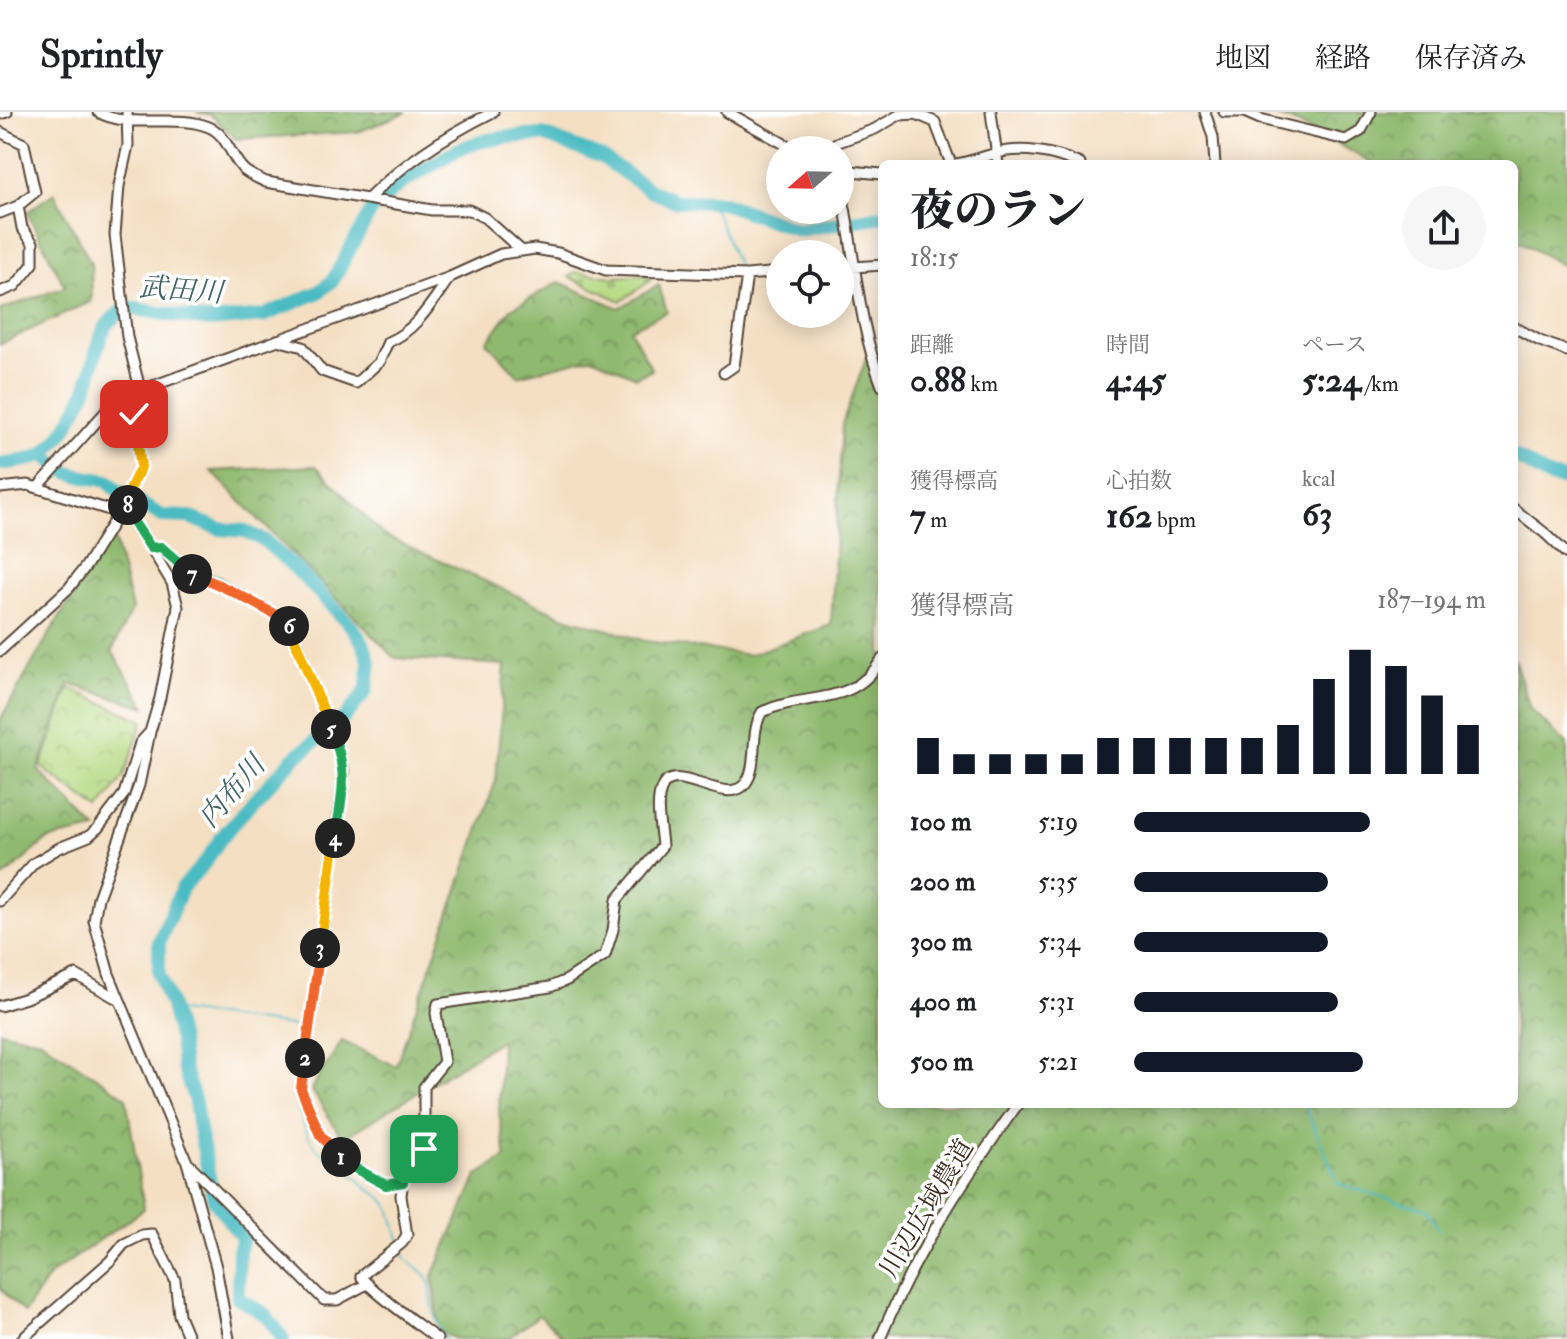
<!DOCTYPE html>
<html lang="ja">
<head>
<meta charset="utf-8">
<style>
  body { margin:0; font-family:"IM FELL Double Pica","Noto Serif JP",serif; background:#f6f6f6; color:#202124; height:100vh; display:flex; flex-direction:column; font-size:30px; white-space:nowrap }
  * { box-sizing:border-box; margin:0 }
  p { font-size:26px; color:#757577 }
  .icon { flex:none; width:44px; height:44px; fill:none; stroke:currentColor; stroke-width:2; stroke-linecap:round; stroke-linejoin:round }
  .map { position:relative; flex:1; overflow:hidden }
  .side { position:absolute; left:878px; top:48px; width:640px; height:948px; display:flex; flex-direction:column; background:#fff; border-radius:12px; box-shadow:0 4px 20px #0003 }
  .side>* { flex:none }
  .needle { width:52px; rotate:250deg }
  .tools { position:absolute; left:766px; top:24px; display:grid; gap:16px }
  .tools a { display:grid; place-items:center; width:88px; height:88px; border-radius:50%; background:#fff; box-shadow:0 4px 20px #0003; font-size:40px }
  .pin { position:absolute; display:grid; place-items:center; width:68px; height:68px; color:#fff; margin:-34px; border-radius:16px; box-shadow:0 4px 12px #0006 }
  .km { position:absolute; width:40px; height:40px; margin:-20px; border-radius:50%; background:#222; color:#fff; font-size:22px; line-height:40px; text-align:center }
  .round { display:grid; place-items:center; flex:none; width:84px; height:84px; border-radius:42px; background:#f6f6f6 }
  .overview { display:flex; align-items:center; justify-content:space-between; height:136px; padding:0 32px }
  h1 { font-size:44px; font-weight:800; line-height:60px }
  .stats { display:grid; grid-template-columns:repeat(3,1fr); gap:12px; height:136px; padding:8px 32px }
  .stats div { display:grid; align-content:center }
  .stats b { font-size:34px; font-weight:800 }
  .stats small { font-size:22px; font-weight:400 }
  .stats p { font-size:22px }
  .chart { height:224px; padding:16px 32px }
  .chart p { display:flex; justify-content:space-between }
  .chart svg { width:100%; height:144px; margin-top:8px; stroke:#111827; stroke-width:6 }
  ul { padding:0 32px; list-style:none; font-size:26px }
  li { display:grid; grid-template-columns:128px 96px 1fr; align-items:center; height:60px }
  li i { height:20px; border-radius:10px; background:#111827 }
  header { display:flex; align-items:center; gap:48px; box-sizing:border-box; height:112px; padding:0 40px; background:#fff; border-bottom:2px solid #e0e0e0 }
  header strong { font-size:38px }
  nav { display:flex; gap:44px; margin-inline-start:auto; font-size:28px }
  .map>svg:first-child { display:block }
</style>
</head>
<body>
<header>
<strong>Sprintly</strong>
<nav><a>地図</a><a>経路</a><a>保存済み</a></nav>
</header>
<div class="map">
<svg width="1567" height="1227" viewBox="0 0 1567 1227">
  <defs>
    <pattern id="forest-crowns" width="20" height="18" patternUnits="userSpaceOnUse" patternTransform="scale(2)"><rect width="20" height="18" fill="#90b970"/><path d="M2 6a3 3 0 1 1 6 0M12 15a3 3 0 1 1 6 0" fill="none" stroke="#77975b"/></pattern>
    <pattern id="cemetery-stones" width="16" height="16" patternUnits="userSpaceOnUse" patternTransform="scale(2)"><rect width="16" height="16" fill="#b5d982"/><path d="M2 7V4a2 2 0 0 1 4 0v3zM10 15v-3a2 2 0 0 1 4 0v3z" fill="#9dba70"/></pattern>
    <pattern id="park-crowns" width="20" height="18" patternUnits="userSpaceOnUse" patternTransform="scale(2)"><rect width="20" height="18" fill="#b5d982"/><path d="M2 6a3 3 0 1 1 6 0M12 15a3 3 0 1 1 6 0" fill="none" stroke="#9dba70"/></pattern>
  </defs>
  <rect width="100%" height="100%" fill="#fff"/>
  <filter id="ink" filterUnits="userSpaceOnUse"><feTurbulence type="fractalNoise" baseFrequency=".0125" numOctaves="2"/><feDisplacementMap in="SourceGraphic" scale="16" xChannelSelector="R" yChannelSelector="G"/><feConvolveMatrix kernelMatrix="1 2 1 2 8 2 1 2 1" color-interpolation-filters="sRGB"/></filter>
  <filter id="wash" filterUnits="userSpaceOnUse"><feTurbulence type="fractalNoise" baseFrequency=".006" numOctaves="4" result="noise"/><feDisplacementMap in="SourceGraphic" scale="32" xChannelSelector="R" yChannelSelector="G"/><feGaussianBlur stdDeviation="1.8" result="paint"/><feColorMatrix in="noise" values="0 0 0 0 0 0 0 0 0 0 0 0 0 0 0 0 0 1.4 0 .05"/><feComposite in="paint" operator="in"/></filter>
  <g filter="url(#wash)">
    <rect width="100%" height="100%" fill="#f4dfc3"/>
    <path fill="url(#forest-crowns)" stroke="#667247" stroke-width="2" d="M196 0H407L358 20 236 27 211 3Z
      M1259 0H1567V156L1514 126V52H1375L1297 11Z
      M54 81 91 151 92 189 0 232V198L65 175 27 100Z
      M559 170 619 196 659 173 667 200 630 217 652 258 636 265 592 245 518 264 487 230 511 197Z
      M882 241V992H1514V546L1530 597 1567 632V1227H565L539 1203 508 1227H455L439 1218 433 1164 477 1064 506 1045 499 1000 501 928 343 1027 311 977 342 929 396 954 496 668 505 553 395 546 211 359 316 354 383 423 562 504 646 529 749 543 831 513 842 312 868 242Z
      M113 422 132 497 112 539 146 595 69 572 38 658 96 717 48 727 0 768V608L52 517Z
      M0 919 40 928 126 985 144 1097 50 1163 24 1201 0 1176Z"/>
    <path fill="url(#cemetery-stones)" stroke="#788250" stroke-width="2" d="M576 160 613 165 647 163 650 169 621 189 569 165Z"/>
    <path fill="url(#park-crowns)" stroke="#788250" stroke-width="2" d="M69 576 143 609 124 664 99 698 41 655Z"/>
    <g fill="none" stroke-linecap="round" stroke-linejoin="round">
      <path stroke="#4cbbc3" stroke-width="2" d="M703 90 716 100 738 155
        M758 168 780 170
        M173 898 299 915 292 981 308 1024 318 1038 333 1049 342 1051 367 1076 381 1085 390 1096 399 1127
        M1304 992 1339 1072 1427 1098 1439 1119
        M401 1137C408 1155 419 1152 427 1165 432 1171 430 1176 431 1183 433 1198 437 1216 446 1227"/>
      <path stroke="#4cbbc3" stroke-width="14" d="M43 342C72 367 73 362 108 369L117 378 162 404 189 405 220 417 245 419 265 429 297 458 352 515 363 531 370 551 366 579 344 606 294 646 246 697 221 726 206 749 182 776 159 830V862L171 894 180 928 183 955 195 989 198 1011 214 1088 243 1127 239 1138 238 1186 266 1203 283 1227
        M1514 344 1549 365 1567 368
        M0 352C13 350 31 349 43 342 60 331 84 288 89 268 98 239 97 209 129 196L210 209 263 204 319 180 333 168 372 97 399 73 457 38 482 29 508 25 543 23 602 45 649 78 675 89 720 90 798 118 882 104"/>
    </g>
  </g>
  <g filter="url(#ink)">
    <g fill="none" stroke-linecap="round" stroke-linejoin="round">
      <defs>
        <path id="minor" d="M98 0C128 18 176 1 209 15 228 23 230 45 244 58 250 63 259 67 266 70L432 98H469L485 106 521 138
          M727 0 795 38
          M991 0 998 52
          M1205 0 1213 25 1215 52
          M1224 0H1243
          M1244 0 1260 7 1346 28 1361 19 1371 0
          M0 2 7 0
          M0 20 24 32 35 80 18 94 22 116 33 131V152L15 174 0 180
          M832 38 836 31 875 17 899 3 916 2 935 10 951 52
          M956 52C969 50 980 46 993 42 1022 34 1054 40 1080 52
          M840 58 882 62
          M840 71C855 138 857 209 882 274
          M368 87C404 50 447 23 493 0
          M0 101 18 94
          M840 156 882 153
          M1514 215 1540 229 1567 239
          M277 228 303 235 322 259 356 271 379 250 388 230C417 218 432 190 450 165
          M724 261 734 254 747 163
          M38 375 117 287 450 165 501 142 535 137 558 141 606 158 747 163 780 160
          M0 376 28 373 119 401 133 409 140 418 172 471 178 495 160 586 150 620 139 673 98 786 94 809 109 862 187 1050 216 1155 229 1227
          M1514 397 1546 422 1567 442
          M151 436 161 435 192 462 216 470 285 508 291 517 336 630 344 660 301 977 320 1023 351 1054 386 1073 403 1070
          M0 539 69 476 86 454 119 401 128 393 131 375 141 355 134 302 140 277 127 225 115 123 119 74 128 33 127 0
          M0 789 34 751 59 736 89 724 98 716 124 682 140 631 148 622
          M0 894 26 886 76 863 119 888
          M190 1053 324 1188H337L365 1173
          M22 1227 110 1149 124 1132 142 1123 152 1122 175 1168 179 1203 189 1227
          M437 1227C422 1215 366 1175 361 1164L402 1131 407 1123 401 1084 403 1066 424 1037V975L444 950 436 901 438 892 550 875 567 868 605 843 613 818 617 788 662 734C661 718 655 694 661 678 672 645 725 696 745 672 759 655 749 621 762 600 807 579 852 597 882 547
          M880 1227C914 1143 965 1065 1018 992"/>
      </defs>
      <use href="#minor" stroke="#574537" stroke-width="13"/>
      <use href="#minor" stroke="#fff" stroke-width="9"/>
    </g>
  </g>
  <g fill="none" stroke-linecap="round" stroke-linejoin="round" filter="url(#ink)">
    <defs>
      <path id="split-1" d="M341 1045 351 1054 386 1073 403 1070 405 1061 424 1037"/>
      <path id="split-2" d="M305 946 301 977 320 1023 341 1045"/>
      <path id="split-3" d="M305 946 320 836"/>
      <path id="split-4" d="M320 836 335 726"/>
      <path id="split-5" d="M331 617C349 660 343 681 335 726"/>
      <path id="split-6" d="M289 514 331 617"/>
      <path id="split-7" d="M192 462C224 473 255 492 285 508L289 514"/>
      <path id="split-8" d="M128 393 119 401 133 409 151 436 161 435 192 462"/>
      <path id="split-9" d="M128 393 131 375 141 355 134 302"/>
    </defs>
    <use href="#split-1" stroke="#fff" stroke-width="16"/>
    <use href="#split-2" stroke="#fff" stroke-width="16"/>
    <use href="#split-3" stroke="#fff" stroke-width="16"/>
    <use href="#split-4" stroke="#fff" stroke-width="16"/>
    <use href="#split-5" stroke="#fff" stroke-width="16"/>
    <use href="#split-6" stroke="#fff" stroke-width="16"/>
    <use href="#split-7" stroke="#fff" stroke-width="16"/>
    <use href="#split-8" stroke="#fff" stroke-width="16"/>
    <use href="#split-9" stroke="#fff" stroke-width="16"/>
    <use href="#split-1" stroke="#22a559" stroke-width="10"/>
    <use href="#split-2" stroke="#f0652b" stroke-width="10"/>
    <use href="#split-3" stroke="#f0652b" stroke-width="10"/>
    <use href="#split-4" stroke="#f5b400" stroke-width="10"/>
    <use href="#split-5" stroke="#22a559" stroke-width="10"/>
    <use href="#split-6" stroke="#f5b400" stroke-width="10"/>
    <use href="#split-7" stroke="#f0652b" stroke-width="10"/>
    <use href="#split-8" stroke="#22a559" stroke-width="10"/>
    <use href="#split-9" stroke="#f5b400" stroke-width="10"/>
  </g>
  <g text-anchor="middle" stroke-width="7" stroke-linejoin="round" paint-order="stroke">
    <g font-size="26" fill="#3b2a1e" stroke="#fff">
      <text transform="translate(926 1096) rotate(-59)" y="9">川辺広域農道</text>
    </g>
    <g font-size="28" font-style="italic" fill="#426460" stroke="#fff">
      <text transform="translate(181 177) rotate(4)" y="10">武田川</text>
      <text transform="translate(231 679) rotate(-49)" y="10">内布川</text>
    </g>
  </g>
</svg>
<div class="tools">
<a><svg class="needle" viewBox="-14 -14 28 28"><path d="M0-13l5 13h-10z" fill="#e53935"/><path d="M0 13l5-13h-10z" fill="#757577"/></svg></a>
<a><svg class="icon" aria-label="locate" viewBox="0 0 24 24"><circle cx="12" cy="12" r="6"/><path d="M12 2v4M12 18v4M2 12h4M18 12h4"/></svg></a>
</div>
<div class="pin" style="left:424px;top:1037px;background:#1e9e55"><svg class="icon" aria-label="arrive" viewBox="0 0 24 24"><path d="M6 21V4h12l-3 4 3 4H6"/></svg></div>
<div class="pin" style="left:134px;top:302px;background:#d93025"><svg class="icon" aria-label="check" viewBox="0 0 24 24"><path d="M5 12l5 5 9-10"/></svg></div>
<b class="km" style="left:341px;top:1045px">1</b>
<b class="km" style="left:305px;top:946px">2</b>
<b class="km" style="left:320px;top:836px">3</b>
<b class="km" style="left:335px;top:726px">4</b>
<b class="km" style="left:331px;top:617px">5</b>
<b class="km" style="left:289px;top:514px">6</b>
<b class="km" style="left:192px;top:462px">7</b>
<b class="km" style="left:128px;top:393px">8</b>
<section class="side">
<div class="overview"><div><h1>夜のラン</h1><p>18:15</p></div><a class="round"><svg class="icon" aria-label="share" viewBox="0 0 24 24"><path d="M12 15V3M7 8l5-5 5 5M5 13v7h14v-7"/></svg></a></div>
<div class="stats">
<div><p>距離</p><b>0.88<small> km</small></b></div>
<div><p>時間</p><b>4:45</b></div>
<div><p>ペース</p><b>5:24<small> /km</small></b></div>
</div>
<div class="stats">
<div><p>獲得標高</p><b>7<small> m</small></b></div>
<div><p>心拍数</p><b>162<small> bpm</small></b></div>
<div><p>kcal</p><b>63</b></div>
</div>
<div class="chart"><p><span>獲得標高</span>187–194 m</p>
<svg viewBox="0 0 160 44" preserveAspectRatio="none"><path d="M5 44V33M15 44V38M25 44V38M35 44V38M45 44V38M55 44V33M65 44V33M75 44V33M85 44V33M95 44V33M105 44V29M115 44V15M125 44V6M135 44V11M145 44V20M155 44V29"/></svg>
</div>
<ul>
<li><b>100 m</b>5:19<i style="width:67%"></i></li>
<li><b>200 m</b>5:35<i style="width:55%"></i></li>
<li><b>300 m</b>5:34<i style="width:55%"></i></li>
<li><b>400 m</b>5:31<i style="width:58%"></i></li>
<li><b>500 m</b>5:21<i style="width:65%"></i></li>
</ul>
</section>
</div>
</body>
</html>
